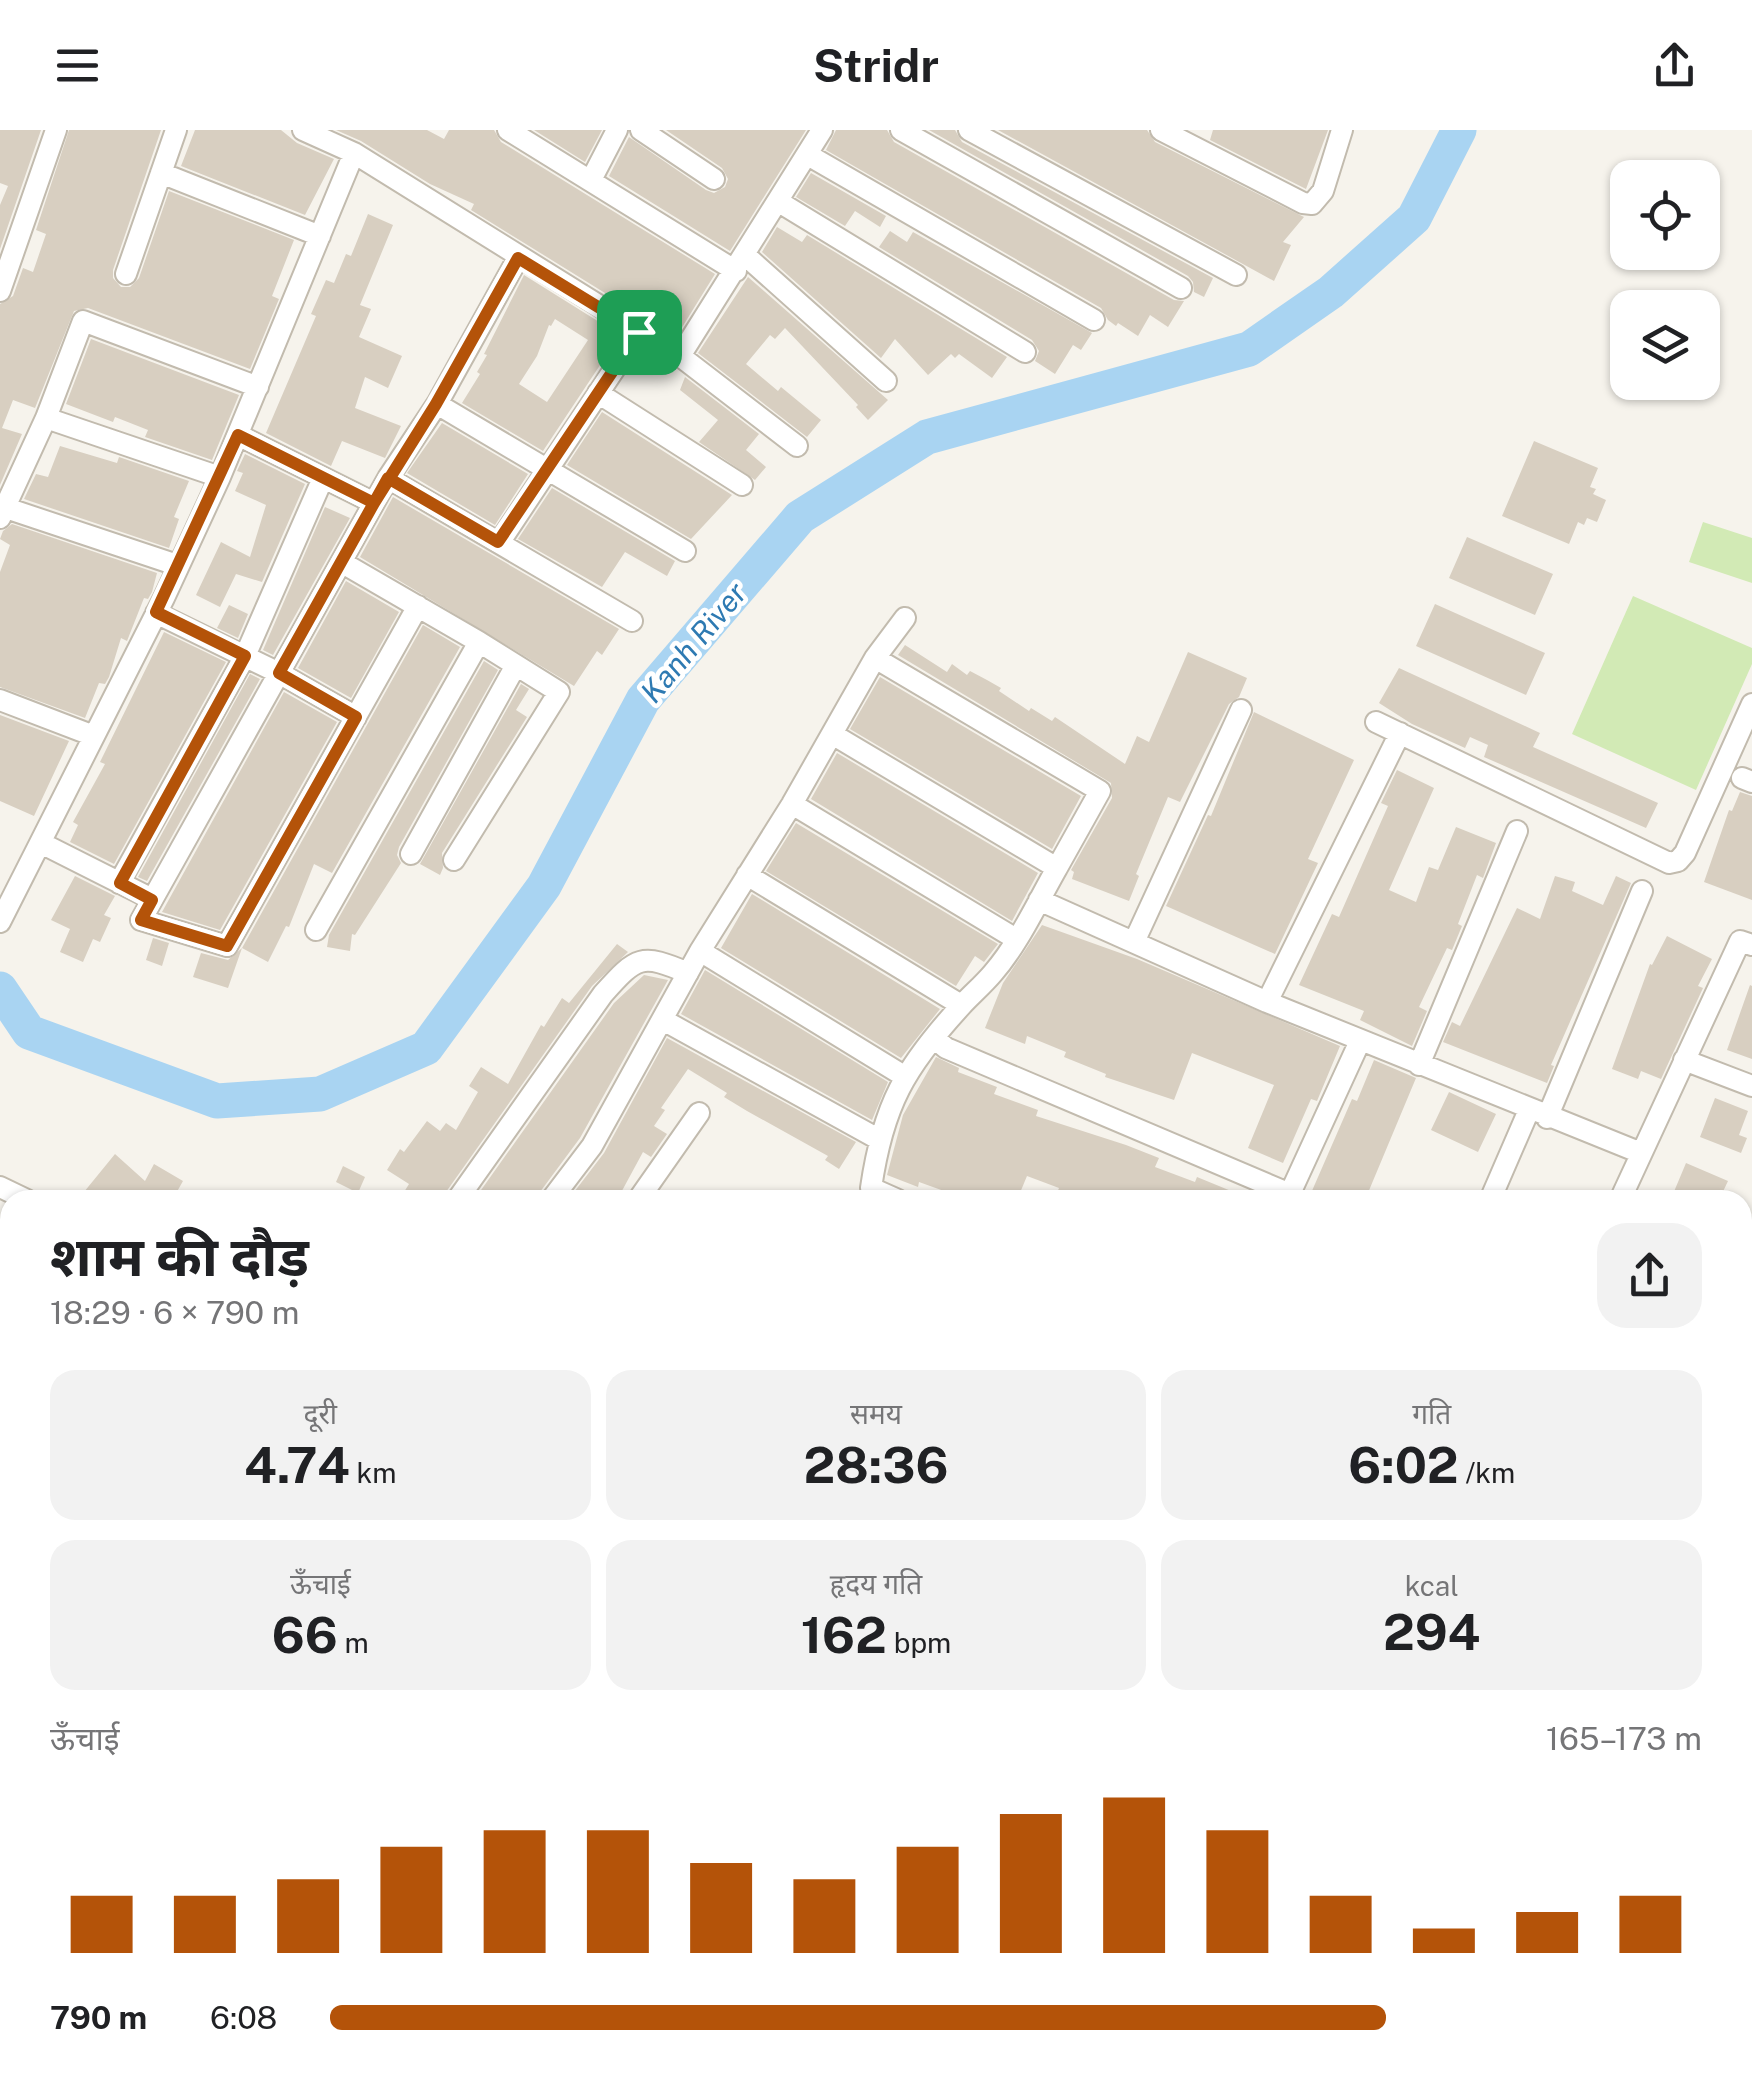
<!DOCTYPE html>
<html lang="hi">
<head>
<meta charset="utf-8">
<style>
  body { margin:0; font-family:"Public Sans","Noto Sans Devanagari",sans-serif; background:#f2f2f2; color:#202124; height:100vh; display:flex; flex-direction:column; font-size:38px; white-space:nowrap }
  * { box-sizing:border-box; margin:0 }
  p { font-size:32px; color:#757577 }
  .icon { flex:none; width:55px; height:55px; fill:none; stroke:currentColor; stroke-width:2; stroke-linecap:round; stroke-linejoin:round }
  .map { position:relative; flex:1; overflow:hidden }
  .details { position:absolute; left:0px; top:1060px; width:1752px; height:888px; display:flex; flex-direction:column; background:#fff; border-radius:30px 30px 0 0; box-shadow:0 2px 8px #0004 }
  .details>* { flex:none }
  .tools { position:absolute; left:1610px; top:30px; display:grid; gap:20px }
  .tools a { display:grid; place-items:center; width:110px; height:110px; border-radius:20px; background:#fff; box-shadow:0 2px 8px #0004; font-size:50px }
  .pin { position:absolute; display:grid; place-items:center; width:85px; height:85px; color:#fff; margin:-42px; border-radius:20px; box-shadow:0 5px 15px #0006 }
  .round { display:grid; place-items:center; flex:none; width:105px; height:105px; border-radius:30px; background:#f2f2f2 }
  .headline { display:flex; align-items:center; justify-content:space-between; height:170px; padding:0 50px }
  h1 { font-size:55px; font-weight:700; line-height:75px }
  .stats { display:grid; grid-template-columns:repeat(3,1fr); gap:15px; height:170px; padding:10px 50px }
  .stats div { display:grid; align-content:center; border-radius:25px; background:#f2f2f2; text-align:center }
  .stats b { font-size:50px; font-weight:700 }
  .stats small { font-size:28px; font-weight:400 }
  .stats p { font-size:28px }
  .chart { height:280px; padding:20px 50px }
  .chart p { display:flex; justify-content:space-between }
  .chart svg { width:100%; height:180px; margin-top:10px; stroke:#b45309; stroke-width:6 }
  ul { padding:0 50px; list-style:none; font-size:32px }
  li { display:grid; grid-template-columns:160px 120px 1fr; align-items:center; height:75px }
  li i { height:25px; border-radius:12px; background:#b45309 }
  header { display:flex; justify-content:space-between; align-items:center; height:130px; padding:0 50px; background:#fff; font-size:45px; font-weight:700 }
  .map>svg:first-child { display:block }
</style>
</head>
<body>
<header><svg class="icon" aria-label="menu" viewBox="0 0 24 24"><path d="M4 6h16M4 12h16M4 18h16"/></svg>Stridr<svg class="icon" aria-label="share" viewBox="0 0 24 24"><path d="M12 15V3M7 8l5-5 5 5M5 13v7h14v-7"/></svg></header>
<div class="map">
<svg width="1752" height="1947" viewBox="0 0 1752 1947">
  <rect width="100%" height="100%" fill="#f6f3ec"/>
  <path fill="#d2eab5" d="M1703 392 1752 408V453L1689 432Z
    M1633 466 1752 518V534L1696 660 1572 604Z"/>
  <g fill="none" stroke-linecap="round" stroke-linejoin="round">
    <path stroke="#a9d4f2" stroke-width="35" d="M0 859 29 902 217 971 320 964 426 918 544 756 643 570 800 387 927 307 1249 219 1331 162 1414 88 1459 0"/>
  </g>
  <path fill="#d8cfc1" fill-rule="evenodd" d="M0 0H41L0 119V75L8 56 0 53Z
    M69 0H161L113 140V148L121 157H130L139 148 169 61 294 110 272 166 279 169 250 239 88 178 74 181 35 278 13 270 2 298 22 304 0 355V174L13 166 23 138 33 142 46 104 36 100Z
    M195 0H281L297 13 334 29 305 85 181 36Z
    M336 0H427L444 9 449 0H494L501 12 715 144 676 207 471 80 474 74 430 54 361 11Z
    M534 0H602L585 32Z
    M666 0H806L730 121 609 46 629 7 706 60 714 63 725 57 728 49 722 38Z
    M836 0H887L894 12 1174 170 1184 171 1168 197 1150 185 1138 206 1118 193 1116 196 1108 190 1101 178 826 20Z
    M929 0H955L962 12 1213 148 1204 167 1194 162 1193 152 1188 146Z
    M998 0H1147L1155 12 1304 87 1283 112 1291 115 1274 151Z
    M1213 0H1328L1306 59 1210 10Z
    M811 43 886 86 880 97 855 81 845 96 796 67Z
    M368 84 393 95 360 175 371 179 359 207 402 226 388 258 365 247 355 278 401 296 385 328 342 311 331 336 266 303 316 186 311 184 326 150 334 153 346 124 351 126Z
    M777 97 802 112 807 105 1007 227 992 248 959 224 955 228 951 224 928 245 895 209 881 228 762 122Z
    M890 101 907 112 913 102 1092 203 1081 220 1073 215 1055 244 1035 231 1039 221 1032 210 879 117Z
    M524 145 620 205 543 321 462 273 480 244 477 242 487 225 484 224ZM555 189 588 210 547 272 519 254 537 226 549 195 551 196Z
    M748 147 888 270 868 290 856 277 858 275 785 198 775 209 770 205 746 234 778 261 781 257 821 290 807 307 698 223Z
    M91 209 239 265 212 330 145 307 148 300 115 287 113 292 66 274Z
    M685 247 759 304 746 320 766 337 755 350 699 312 718 290 680 260Z
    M602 282 732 365 691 409 567 335Z
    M442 293 528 344 495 395 407 343Z
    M1534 311 1598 338 1590 357 1596 359 1593 364 1606 370 1597 392 1587 388 1584 395 1578 392 1569 414 1502 386Z
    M60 316 117 333 119 327 189 351 174 387 179 389 169 418 24 369 36 344 48 347Z
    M245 324 305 354 262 452 236 444 220 477 196 465 221 412 250 427 266 375 235 361 243 343 237 341Z
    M552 358 675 431 667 446 625 422 602 457 518 409Z
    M393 367 619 499 602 525 597 521 574 556 360 427Z
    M325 377 350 388 273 525 263 520Z
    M12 394 157 443 152 462 148 469 144 468 127 511 121 508 109 547 105 554 99 553 85 588 0 557V442L10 415 0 409 3 401Z
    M1467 407 1553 444 1535 485 1449 448Z
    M346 451 399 482 351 568 298 538Z
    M1435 474 1545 523 1526 565 1416 516Z
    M229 475 248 484 238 508 217 498Z
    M423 495 460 517 332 743 314 734 289 797 286 796 268 832 242 818Z
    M164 502 226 532 114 734 70 712 78 695 73 692 105 634 100 632Z
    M905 515 947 542 952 534 967 545 970 541 987 550 1001 558 999 561 1029 581 1031 578 1052 591 1055 587 1125 634 1137 606 1149 612 1188 522 1247 548 1239 567 1229 574 1180 672 1168 667 1136 744 1139 746 1129 771 1072 749 1074 742 1071 740 1112 668 1111 653 898 525Z
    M484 531 498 540 399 717 397 725 401 733 355 805 352 804 350 821 327 817 329 805Z
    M1399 538 1540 603 1533 617 1658 673 1646 698 1484 627 1488 615 1470 607 1465 618 1412 594 1379 573Z
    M250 544 260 549 147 751 138 747Z
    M880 547 1081 666 1052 719 850 599Z
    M521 554 529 559 516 580 527 587 442 723 443 738 440 745 420 734Z
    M284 562 337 592 220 800 162 782Z
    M1254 582 1354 630 1308 729 1318 733 1275 824 1166 776 1208 685 1211 686Z
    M0 585 69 611 34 686 0 671Z
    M837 623 1038 743 1012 791 811 669Z
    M1397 640 1434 658 1389 760 1416 772 1429 737 1438 740 1456 697 1496 713 1483 748 1477 745 1458 794 1462 796 1452 820 1447 818 1419 877 1427 881 1412 916 1360 890 1364 881 1299 855 1332 784 1339 787 1388 676 1381 673Z
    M1740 662 1752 666V770L1704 752 1729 680 1732 681Z
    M796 693 998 814 984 832 975 826 956 856 766 741Z
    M75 746 115 766 104 785 111 788 100 812 93 809 83 832 60 822 70 799 51 790Z
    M1555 746 1575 752 1572 761 1603 775 1616 746 1631 753 1551 935 1554 936 1547 953 1443 912 1452 892 1460 896 1517 778 1540 789Z
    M752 764 940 879 901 928 721 818Z
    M1042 795 1137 829 1340 916 1317 971 1311 969 1283 1033 1248 1018 1274 955 1192 923 1174 970 1105 947 1106 944 1064 927 1066 922 1027 906 1025 914 985 898 1003 853Z
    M1667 806 1712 829 1698 856 1703 858 1661 949 1641 941 1638 949 1612 939 1650 834 1652 835Z
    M153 808 169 813 162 836 146 830Z
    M617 814 628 822 592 856 446 1062 443 1070H399L409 1054 387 1040 400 1019 404 1022 427 991 440 1001 446 993 456 1000 478 962 469 956 481 937 508 954 541 895 544 897 562 868 569 873Z
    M242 818 228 858 193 847 201 823 228 830Z
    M705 840 888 952 872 990 681 884Z
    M644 845 668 850 580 1008 540 1062 537 1070H474L614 873Z
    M1750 855 1752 856V929L1727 920Z
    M667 908 856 1012 839 1039 825 1030 828 1026 747 981 724 967 727 963 688 939 661 978 665 980 654 996 667 1004 651 1027 643 1022 617 1070H568L604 1023Z
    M936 927 959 938 958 942 997 957 994 964 1038 980 1036 986 1126 1015 1159 1028 1155 1037 1195 1052 1197 1047 1253 1070H1054L1059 1058 1027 1046 1017 1070H969L919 1052 918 1057 887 1045 903 985Z
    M1374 930 1416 948 1365 1070H1308L1352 969 1357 971Z
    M1449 962 1496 984 1478 1022 1431 1000Z
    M1715 968 1748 981 1739 1005 1747 1008 1741 1023 1700 1007Z
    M115 1024 145 1051 154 1034 183 1051 174 1067 164 1062 158 1070H92L84 1062Z
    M1686 1033 1728 1051 1719 1070H1687L1673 1064Z
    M343 1036 365 1047 358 1063 336 1052Z"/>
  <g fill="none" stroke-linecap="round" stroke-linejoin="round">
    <defs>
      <path id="minor" d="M303 0 354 23 680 226 797 316
        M508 0 736 141
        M641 0 714 49
        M901 0 1181 158
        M969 0 1236 145
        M1161 0 1303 73 1312 74 1323 61 1342 0
        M808 25 1094 190
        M161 43 320 106
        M591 50 617 0
        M779 72 1025 222
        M746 126 886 251
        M126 144 176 0
        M0 161 56 0
        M680 226 822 0
        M598 263 742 355
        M437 274 685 421
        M46 288 220 347
        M238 305 374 373
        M388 348 632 491
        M0 376 177 435
        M0 388 46 288 83 191 258 257
        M499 413 639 202
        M341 432 479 512 559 562 454 730
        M418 476 227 816 141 790 388 348 437 274 518 128
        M156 483 279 543 356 587
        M875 528 1100 661 1057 738
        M0 570 94 606
        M1376 592 1669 733 1678 731 1685 723 1752 574
        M832 604 1057 738C1037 773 1019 813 993 843 983 855 971 865 961 876 905 937 883 975 871 1058L898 1070
        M1742 648 1752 652
        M792 674 1016 809
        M41 713 152 769
        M411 724 516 535
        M747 745 961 875
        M119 753 245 526 323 348
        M1039 770 1267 872 1641 1023
        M0 792 164 468 220 347 354 23
        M316 800 479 512
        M1134 812 1241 580
        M700 821 904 946
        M1267 872 1400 603
        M663 890 880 1010
        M934 908 946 918 1290 1064
        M1684 930 1752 956
        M1419 935 1517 701
        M1547 988 1642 761
        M0 1057 27 1070
        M457 1070 603 864C637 826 641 823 688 843
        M551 1070 592 1016 700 821 792 674 875 528 905 488
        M638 1070 699 983
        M1287 1070 1360 911
        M1490 1070 1529 980
        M1620 1070 1740 811 1752 815
        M1742 1118 1752 1122
        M0 1192 10 1197
        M0 1278 10 1284
        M0 1362 10 1343
        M0 1441 10 1446
        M0 1530 10 1515
        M1742 1533 1749 1520
        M0 1679 10 1684
        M0 1737 10 1742
        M1742 1759 1752 1763
        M0 1837 10 1843
        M1742 1891 1752 1872
        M609 1938 631 1947
        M57 1947 61 1938
        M361 1947 366 1938
        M655 1947 659 1938
        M850 1947 854 1938
        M886 1947 890 1938
        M1362 1947 1366 1938
        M1547 1947 1552 1938
        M1715 1947 1720 1938"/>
    </defs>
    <use href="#minor" stroke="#c2bbae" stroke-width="24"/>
    <use href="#minor" stroke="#fff" stroke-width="20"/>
  </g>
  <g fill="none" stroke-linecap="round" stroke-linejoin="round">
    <defs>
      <path id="route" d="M639 202 498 412 388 348 374 373 238 305 156 482 245 526 120 753 152 770 141 790 227 816 356 587 279 543 374 373 436 274 518 128 639 202"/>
    </defs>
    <use href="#route" stroke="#fff" stroke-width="20"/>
    <use href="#route" stroke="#b45309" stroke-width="12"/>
  </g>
  <g text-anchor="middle" stroke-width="9" stroke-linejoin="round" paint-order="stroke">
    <g font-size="30" font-style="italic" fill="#2e7ab2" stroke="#fff">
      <text transform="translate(694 513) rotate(-50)" y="10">Kanh River</text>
    </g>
  </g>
</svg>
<div class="tools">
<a><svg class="icon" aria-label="locate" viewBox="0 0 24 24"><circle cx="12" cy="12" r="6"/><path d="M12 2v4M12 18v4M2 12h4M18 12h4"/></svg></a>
<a><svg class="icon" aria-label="layers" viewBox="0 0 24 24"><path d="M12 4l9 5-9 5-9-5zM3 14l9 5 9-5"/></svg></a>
</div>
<div class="pin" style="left:639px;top:202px;background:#1e9e55"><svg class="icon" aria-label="arrive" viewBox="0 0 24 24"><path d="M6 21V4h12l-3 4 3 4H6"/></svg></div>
<section class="details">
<div class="headline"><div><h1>शाम की दौड़</h1><p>18:29 · 6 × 790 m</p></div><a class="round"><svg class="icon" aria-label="share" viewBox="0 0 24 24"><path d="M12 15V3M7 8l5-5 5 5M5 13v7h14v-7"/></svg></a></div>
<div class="stats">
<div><p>दूरी</p><b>4.74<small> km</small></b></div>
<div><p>समय</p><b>28:36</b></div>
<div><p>गति</p><b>6:02<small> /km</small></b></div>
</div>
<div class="stats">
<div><p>ऊँचाई</p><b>66<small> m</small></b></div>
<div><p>हृदय गति</p><b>162<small> bpm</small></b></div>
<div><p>kcal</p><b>294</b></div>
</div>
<div class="chart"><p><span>ऊँचाई</span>165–173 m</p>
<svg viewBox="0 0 160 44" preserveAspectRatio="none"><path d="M5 44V30M15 44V30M25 44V26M35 44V18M45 44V14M55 44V14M65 44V22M75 44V26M85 44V18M95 44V10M105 44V6M115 44V14M125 44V30M135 44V38M145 44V34M155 44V30"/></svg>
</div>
<ul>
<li><b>790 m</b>6:08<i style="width:77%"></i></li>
</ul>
</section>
</div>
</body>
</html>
